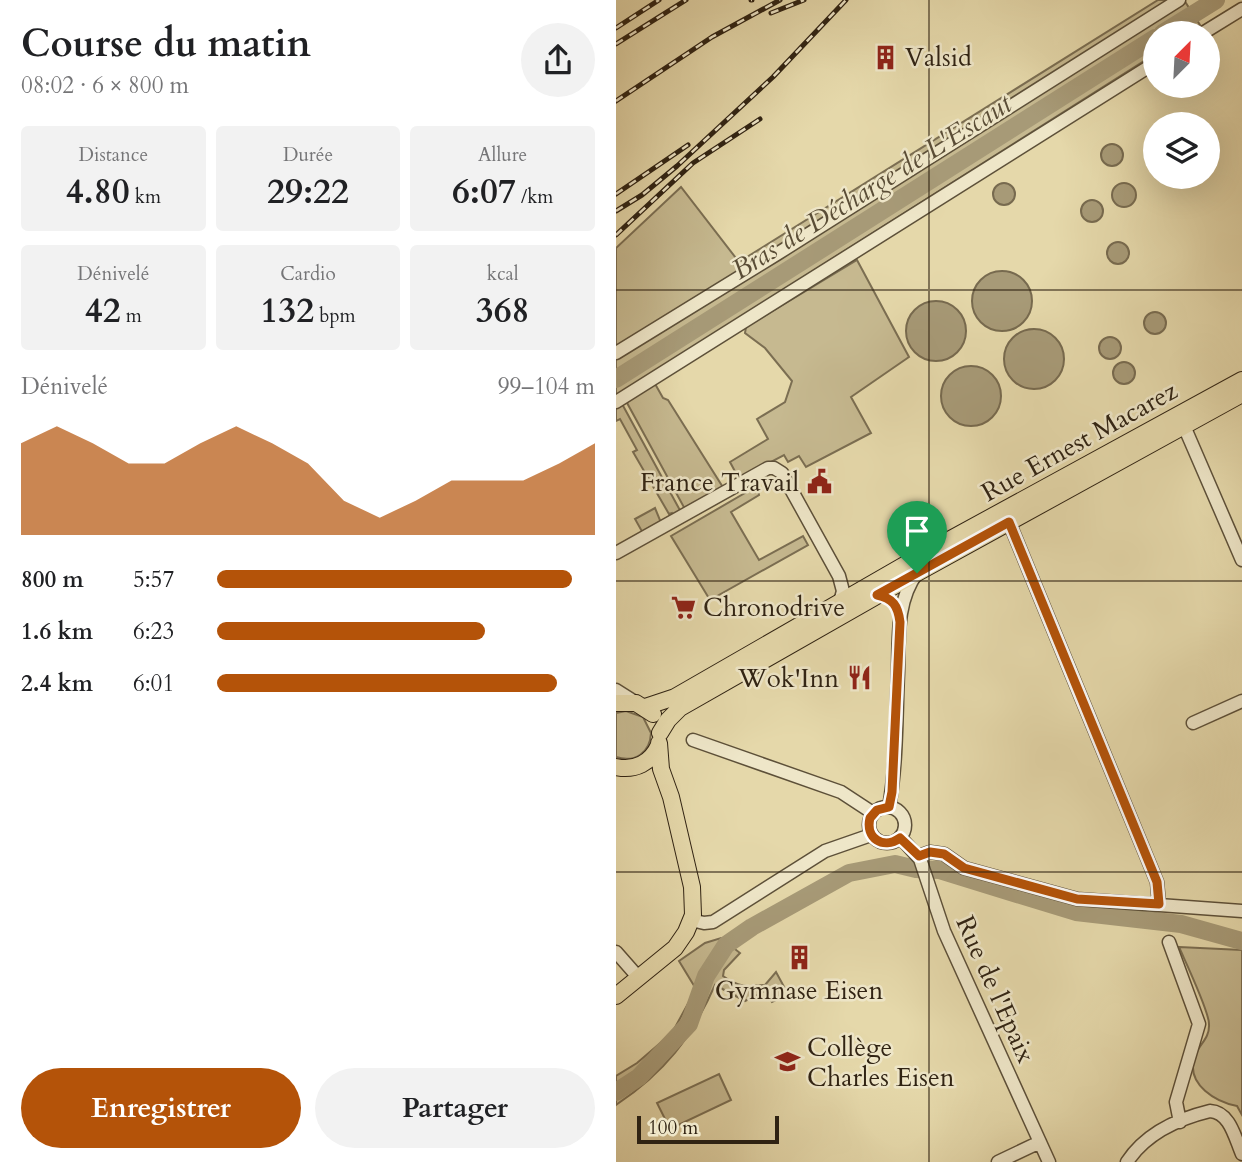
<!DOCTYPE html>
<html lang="fr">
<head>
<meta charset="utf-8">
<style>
  body { margin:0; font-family:Cardo,serif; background:#f2f2f2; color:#202124; height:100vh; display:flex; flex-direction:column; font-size:26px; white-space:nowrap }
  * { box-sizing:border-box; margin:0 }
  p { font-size:23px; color:#757577 }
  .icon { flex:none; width:38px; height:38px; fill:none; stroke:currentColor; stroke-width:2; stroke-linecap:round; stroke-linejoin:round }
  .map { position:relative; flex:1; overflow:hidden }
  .panel { display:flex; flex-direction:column; background:#fff; width:616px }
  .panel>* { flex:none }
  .needle { width:46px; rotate:24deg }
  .controls { position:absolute; left:527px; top:21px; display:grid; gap:14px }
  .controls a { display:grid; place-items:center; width:77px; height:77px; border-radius:50%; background:#fff; box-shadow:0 7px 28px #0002; font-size:35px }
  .scale { position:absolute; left:21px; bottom:18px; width:142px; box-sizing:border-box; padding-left:7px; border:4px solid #302313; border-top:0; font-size:19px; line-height:24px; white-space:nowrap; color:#302313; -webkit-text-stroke:5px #eee6c8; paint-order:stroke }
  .pin { position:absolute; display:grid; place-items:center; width:60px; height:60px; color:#fff; margin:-72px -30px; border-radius:50% 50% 50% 0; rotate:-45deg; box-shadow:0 0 7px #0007 }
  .pin .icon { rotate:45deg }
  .round { display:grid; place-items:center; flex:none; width:74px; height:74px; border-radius:37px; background:#f2f2f2 }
  .summary { display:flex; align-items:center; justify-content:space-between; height:119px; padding:0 21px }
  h1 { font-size:38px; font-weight:600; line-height:52px }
  .figures { display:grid; grid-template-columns:repeat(3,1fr); gap:10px; height:119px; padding:7px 21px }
  .figures div { display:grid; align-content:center; border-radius:7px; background:#f2f2f2; text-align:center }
  .figures b { font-size:35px; font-weight:600 }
  .figures small { font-size:19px; font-weight:400 }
  .figures p { font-size:19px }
  .chart { height:196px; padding:14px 21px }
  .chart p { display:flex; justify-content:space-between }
  .chart svg { width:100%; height:126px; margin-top:7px; fill:#b45309; opacity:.7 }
  .primary-button { display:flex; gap:14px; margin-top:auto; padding:14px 21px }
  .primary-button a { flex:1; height:80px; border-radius:42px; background:#b45309; color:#fff; font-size:28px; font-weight:600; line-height:80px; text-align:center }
  .primary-button a+a { background:#f2f2f2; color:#202124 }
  ul { padding:0 21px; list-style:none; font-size:23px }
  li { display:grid; grid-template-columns:112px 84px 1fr; align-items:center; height:52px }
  li i { height:18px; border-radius:9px; background:#b45309 }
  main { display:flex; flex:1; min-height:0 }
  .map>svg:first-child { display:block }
</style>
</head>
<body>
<main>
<section class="panel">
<div class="summary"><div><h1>Course du matin</h1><p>08:02 · 6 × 800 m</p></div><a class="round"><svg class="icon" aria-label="share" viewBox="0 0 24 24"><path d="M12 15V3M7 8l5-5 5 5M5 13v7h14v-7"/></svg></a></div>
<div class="figures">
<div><p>Distance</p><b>4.80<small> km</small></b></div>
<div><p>Durée</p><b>29:22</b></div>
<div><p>Allure</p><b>6:07<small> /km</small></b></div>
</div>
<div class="figures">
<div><p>Dénivelé</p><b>42<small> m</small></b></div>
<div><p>Cardio</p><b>132<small> bpm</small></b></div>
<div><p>kcal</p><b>368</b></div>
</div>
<div class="chart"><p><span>Dénivelé</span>99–104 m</p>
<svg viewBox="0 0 160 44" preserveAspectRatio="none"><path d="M0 44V12L10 6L20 12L30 19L40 19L50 12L60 6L70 12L80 19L90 32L100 38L110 32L120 25L130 25L140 25L150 19L160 12V44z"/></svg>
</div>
<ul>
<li><b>800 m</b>5:57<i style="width:94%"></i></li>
<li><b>1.6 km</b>6:23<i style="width:71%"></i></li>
<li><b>2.4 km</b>6:01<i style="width:90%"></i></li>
</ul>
<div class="primary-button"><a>Enregistrer</a><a>Partager</a></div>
</section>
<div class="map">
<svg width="626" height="1162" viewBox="0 0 626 1162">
  <rect width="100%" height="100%" fill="#e5d8aa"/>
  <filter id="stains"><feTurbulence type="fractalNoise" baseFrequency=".00286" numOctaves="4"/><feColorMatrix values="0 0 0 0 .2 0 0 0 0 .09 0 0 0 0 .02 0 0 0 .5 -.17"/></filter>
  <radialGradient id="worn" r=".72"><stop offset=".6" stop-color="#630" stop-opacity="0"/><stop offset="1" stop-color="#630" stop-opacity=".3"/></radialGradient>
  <path fill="#c6b990" stroke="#7b6e52" stroke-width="2" d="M542 0H568L584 25 571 33H539V54L0 396V248L65 187 123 262Z
    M241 260 293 357 235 397 255 433 190 467 183 456 172 462 168 455 123 479 114 462 152 439 141 419 169 402 176 381 149 348 129 333 130 327Z
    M38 382 47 398 52 400 108 489 70 511 10 401Z
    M5 402 66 514 59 518 56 513 53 514 17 452 21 450 4 419 0 421V405Z
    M141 486 143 495 115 512 143 560 187 536 192 545 94 600 55 536Z
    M39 508 46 525 28 535 19 519Z
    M10 711 27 717 35 733C34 753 19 763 0 757V713Z
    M105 938 124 953 108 970 107 976C122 987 131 987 149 985L160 972 172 994 156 1002 149 991 129 1001 99 985C75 1039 49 1072 0 1105V1076L21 1063 56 1033 80 989 63 961 89 943Z
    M563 947 626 950V1115L621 1106C600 1102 571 1085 578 1059 581 1045 594 1040 593 1024 593 1011 570 963 563 947Z
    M103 1074 115 1100 54 1129 41 1103Z"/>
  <path fill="#a79a77" stroke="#776a4f" stroke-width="2" d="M485 155a11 11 0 1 1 22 0a11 11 0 1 1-22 0Z
    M496 195a12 12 0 1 1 24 0a12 12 0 1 1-24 0Z
    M377 194a11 11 0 1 1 22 0a11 11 0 1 1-22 0Z
    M465 211a11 11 0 1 1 22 0a11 11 0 1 1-22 0Z
    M491 253a11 11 0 1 1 22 0a11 11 0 1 1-22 0Z
    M356 301a30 30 0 1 1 60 0a30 30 0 1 1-60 0Z
    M290 331a30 30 0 1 1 60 0a30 30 0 1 1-60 0Z
    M528 323a11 11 0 1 1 22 0a11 11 0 1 1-22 0Z
    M388 359a30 30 0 1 1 60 0a30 30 0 1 1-60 0Z
    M483 348a11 11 0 1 1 22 0a11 11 0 1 1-22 0Z
    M497 373a11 11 0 1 1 22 0a11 11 0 1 1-22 0Z
    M325 396a30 30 0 1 1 60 0a30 30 0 1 1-60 0Z"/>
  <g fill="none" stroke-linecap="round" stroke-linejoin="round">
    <path stroke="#a79a77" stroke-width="18" d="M547 33 600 0
      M0 379 539 38
      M0 1092 23 1077 73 1024 90 976 110 945 136 927 233 873 279 864 300 869 323 870 460 912 565 924 626 941"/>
    <defs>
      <path id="minor" d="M587 33 626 9
        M0 353 161 254 563 0
        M0 402 539 63
        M568 426 626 560
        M393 522 541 882 543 904
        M0 553 152 468H158L166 473 223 576 227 591 224 602
        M0 690 19 702
        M577 723 626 701
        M77 740 225 792 257 813
        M273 807C281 763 280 717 282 673 283 639 280 601 301 573
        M253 825a18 18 0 1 1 36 0a18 18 0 1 1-36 0Z
        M284 837 304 859 328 931 433 1162
        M303 856 314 852 328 854 348 868 461 899 626 911
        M75 920 88 923 97 922 209 851 255 835
        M553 942 583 1024 560 1102 564 1122
        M0 952 22 977
        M382 1162 424 1142
        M511 1162C530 1133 561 1119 594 1111 614 1112 619 1138 626 1154"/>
      <path id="major" d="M0 703H20L37 714
        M29 707 59 697 311 552 626 380
        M44 733 52 720 64 708 301 573 626 394
        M0 767C19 771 35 763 43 745
        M0 996 59 948 70 932 77 915 76 887 55 797 45 769 43 743"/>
    </defs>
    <use href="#minor" stroke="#5d5039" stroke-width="15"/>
    <use href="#major" stroke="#302313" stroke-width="18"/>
    <use href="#minor" stroke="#eee6c8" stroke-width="12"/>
    <use href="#major" stroke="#e5d8aa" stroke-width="16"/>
    <defs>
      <path id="rail" d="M135 0H136
        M155 13 188 0
        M0 28 43 0
        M0 44 70 0
        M0 101 96 37 164 0
        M0 194 72 145
        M0 211 26 195 61 166 157 77 230 0
        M0 235 77 163 144 119"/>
    </defs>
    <use href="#rail" stroke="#302313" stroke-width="5"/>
    <use href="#rail" stroke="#eee6c8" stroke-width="2.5" stroke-dasharray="8" stroke-linecap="butt"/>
  </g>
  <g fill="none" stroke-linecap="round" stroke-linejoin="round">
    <defs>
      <path id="route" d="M393 522 541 882 543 904 461 899 348 868 328 854 314 852 303 856 284 838C267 850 249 838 254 818L261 810 273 807 276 792 284 622C282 606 277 598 261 595Z"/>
    </defs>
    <use href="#route" stroke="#fff" stroke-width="14"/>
    <use href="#route" stroke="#b45309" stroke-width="9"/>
  </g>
  <path fill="none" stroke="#302313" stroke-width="2" stroke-opacity="0.55" d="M313 0V1162M0 290H626M0 581H626M0 872H626"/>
  <defs>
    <symbol id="building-bare" viewBox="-9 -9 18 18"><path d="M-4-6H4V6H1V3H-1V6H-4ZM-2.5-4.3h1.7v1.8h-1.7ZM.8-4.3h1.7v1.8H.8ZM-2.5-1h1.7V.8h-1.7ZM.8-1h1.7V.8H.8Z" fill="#8f2418" stroke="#eee6c8" stroke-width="2.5" paint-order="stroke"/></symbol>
    <symbol id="civic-bare" viewBox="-9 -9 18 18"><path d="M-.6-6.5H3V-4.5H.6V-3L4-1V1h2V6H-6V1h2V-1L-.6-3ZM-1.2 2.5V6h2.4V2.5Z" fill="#8f2418" stroke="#eee6c8" stroke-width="2.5" paint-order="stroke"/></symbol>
    <symbol id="supermarket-bare" viewBox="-9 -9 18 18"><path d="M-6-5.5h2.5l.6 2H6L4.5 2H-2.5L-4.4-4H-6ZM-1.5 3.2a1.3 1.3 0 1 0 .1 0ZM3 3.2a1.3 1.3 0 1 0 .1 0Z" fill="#8f2418" stroke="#eee6c8" stroke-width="2.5" paint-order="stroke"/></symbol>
    <symbol id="restaurant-bare" viewBox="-9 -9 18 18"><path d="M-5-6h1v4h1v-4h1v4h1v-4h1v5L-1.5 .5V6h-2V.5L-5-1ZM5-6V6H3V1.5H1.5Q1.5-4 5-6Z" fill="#8f2418" stroke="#eee6c8" stroke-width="2.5" paint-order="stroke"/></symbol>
    <symbol id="school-bare" viewBox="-9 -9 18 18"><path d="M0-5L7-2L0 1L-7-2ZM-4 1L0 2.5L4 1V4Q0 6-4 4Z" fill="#8f2418" stroke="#eee6c8" stroke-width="2.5" paint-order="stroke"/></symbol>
  </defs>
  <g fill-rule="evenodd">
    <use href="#building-bare" x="252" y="40" width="35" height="35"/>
    <use href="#civic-bare" x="186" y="464" width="35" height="35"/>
    <use href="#supermarket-bare" x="50" y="590" width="35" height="35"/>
    <use href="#restaurant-bare" x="226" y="660" width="35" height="35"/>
    <use href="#building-bare" x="166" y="940" width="35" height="35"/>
    <use href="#school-bare" x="154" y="1044" width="35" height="35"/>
  </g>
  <g text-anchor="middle" stroke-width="5" stroke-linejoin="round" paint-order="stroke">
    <g font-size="26" fill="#302313" stroke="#eee6c8" text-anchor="start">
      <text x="289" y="66">Valsid</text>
      <text x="183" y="491" text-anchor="end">France Travail</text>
      <text x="87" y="616">Chronodrive</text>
      <text x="223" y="687" text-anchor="end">Wok'Inn</text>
      <text x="183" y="999" text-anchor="middle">Gymnase Eisen</text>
      <text x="191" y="1056">Collège<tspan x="191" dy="30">Charles Eisen</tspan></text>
    </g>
    <g font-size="26" fill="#302313" stroke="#eee6c8">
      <text transform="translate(463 441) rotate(-29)" y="9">Rue Ernest Macarez</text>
      <text transform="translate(380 989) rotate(66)" y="9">Rue de l'Epaix</text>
    </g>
    <g font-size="28" font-style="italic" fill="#5a4d36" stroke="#eee6c8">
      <text transform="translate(255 186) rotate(-32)" y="10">Bras de Décharge de L'Escaut</text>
    </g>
  </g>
  <rect width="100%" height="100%" filter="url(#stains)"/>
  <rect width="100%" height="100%" fill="url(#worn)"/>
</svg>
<div class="controls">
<a><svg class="needle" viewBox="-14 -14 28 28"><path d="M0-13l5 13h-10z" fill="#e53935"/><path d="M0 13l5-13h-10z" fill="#757577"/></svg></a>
<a><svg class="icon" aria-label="layers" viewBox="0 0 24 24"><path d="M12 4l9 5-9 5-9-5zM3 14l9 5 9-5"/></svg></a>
</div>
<div class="scale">100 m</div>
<div class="pin" style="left:301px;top:573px;background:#1e9e55"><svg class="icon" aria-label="arrive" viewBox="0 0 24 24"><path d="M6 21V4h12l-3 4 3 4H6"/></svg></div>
</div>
</main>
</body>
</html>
